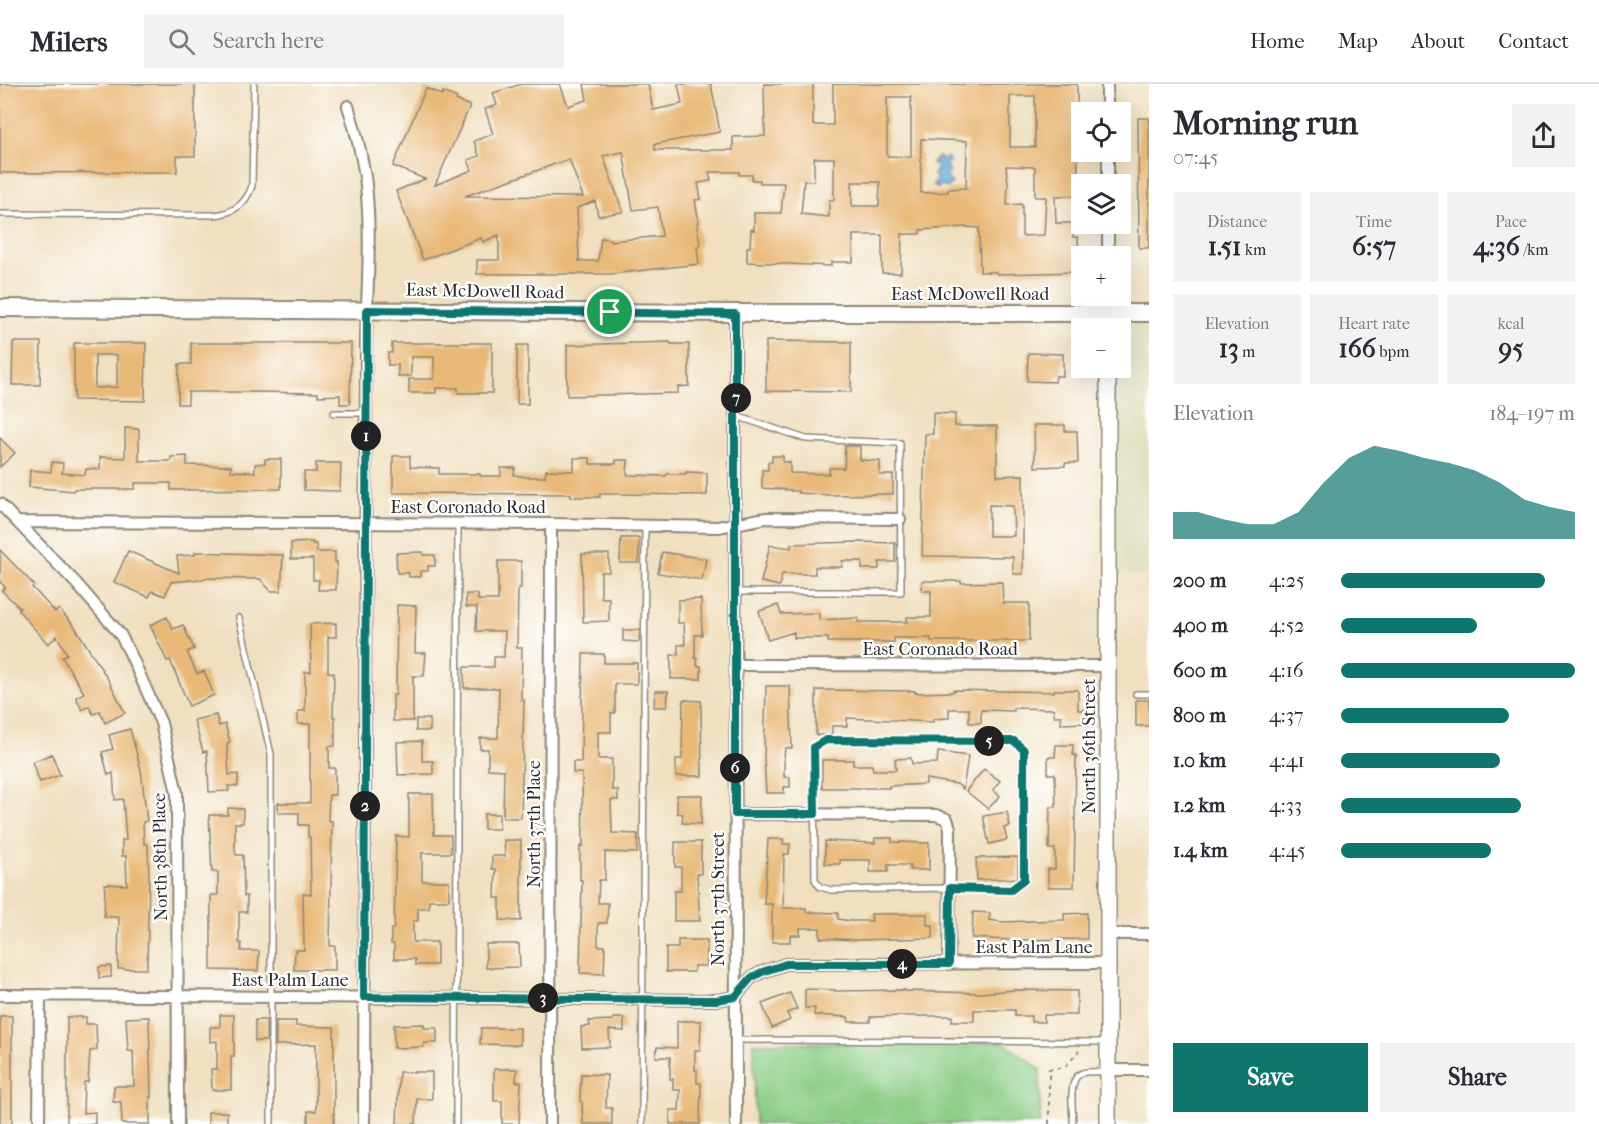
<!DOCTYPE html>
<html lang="en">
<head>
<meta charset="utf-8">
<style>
  body { margin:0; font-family:"IM FELL French Canon",serif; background:#f2f2f3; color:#2b2b33; height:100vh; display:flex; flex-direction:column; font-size:22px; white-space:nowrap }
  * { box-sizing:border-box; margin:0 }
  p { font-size:20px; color:#7c7c81 }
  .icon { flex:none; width:33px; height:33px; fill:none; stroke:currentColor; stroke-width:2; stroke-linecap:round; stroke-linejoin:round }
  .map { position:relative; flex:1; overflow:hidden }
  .drawer { display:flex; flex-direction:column; background:#fff; width:450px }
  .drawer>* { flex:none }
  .tools { position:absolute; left:1071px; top:18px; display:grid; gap:12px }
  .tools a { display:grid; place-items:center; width:60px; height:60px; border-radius:0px; background:#fff; box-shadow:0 6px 24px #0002; font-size:30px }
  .pin { position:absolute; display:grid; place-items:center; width:51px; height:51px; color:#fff; margin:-26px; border:3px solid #fff; border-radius:50%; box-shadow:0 2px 6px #0007 }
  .km { position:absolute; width:30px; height:30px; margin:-15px; border-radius:50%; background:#222; color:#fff; font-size:16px; line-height:30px; text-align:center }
  .round { display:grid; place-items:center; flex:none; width:63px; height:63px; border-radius:0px; background:#f2f2f3 }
  .overview { display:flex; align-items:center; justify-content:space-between; height:102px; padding:0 24px }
  h1 { font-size:33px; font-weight:700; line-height:45px }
  .stats { display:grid; grid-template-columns:repeat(3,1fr); gap:9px; height:102px; padding:6px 24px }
  .stats div { display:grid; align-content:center; border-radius:0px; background:#f2f2f3; text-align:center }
  .stats b { font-size:26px; font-weight:700 }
  .stats small { font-size:16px; font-weight:400 }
  .stats p { font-size:16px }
  .chart { height:168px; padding:12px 24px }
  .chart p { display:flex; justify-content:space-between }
  .chart svg { width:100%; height:108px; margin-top:6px; fill:#0f766e; opacity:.7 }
  .button { display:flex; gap:12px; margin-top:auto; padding:12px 24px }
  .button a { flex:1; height:69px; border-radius:0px; background:#0f766e; color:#fff; font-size:24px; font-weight:700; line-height:69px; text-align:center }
  .button a+a { background:#f2f2f3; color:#2b2b33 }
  ul { padding:0 24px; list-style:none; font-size:20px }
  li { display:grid; grid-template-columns:96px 72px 1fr; align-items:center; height:45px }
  li i { height:15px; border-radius:8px; background:#0f766e }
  header { display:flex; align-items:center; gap:36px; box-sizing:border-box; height:84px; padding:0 30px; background:#fff; border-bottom:2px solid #e1e1e2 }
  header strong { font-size:28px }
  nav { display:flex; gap:33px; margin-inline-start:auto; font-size:21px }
  .search { width:420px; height:54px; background:#f2f2f3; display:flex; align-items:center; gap:15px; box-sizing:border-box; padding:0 21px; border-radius:0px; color:#7c7c81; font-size:22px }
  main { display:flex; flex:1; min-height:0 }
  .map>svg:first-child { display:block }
</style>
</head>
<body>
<header>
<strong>Milers</strong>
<div class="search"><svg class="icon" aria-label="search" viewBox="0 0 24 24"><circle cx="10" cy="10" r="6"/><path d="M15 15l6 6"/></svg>Search here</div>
<nav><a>Home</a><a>Map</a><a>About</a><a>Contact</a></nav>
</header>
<main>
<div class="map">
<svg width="1149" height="1040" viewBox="0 0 1149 1040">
  <rect width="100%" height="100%" fill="#fff"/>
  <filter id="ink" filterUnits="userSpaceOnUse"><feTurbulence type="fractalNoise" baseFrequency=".0167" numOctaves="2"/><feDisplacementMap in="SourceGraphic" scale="12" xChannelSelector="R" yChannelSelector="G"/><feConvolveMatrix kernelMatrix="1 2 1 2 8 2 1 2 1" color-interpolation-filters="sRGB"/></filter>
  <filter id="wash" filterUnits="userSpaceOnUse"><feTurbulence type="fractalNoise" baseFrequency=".008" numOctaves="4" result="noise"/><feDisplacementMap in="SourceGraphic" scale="24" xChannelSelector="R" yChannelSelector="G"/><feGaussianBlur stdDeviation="1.35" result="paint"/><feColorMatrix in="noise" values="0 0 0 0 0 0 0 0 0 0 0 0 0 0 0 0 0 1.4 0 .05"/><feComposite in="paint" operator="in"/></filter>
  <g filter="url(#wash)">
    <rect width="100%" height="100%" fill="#f0e0c0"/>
    <path fill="#deddbb" d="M1108 229H1149V491L1107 490 1108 284H1120V244H1108Z"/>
    <path fill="#8cce86" stroke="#5c7c58" stroke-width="1.5" d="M1003 958 1040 985V1040H755L754 959Z"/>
    <path fill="#66a9db" stroke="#486a83" stroke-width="1.5" d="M938 73 944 76 947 73 950 77 945 82 950 87 946 93 952 99 947 104 941 101 938 104 933 101 937 95 933 90 938 84 932 79Z"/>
    <g id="blocks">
      <path fill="#e9b978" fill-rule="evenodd" d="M0 0H195V72H177V88L0 89Z
        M521 0H560L568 22 587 16 584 0H648L653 26 682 20 678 0H711L720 48 655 60V66H733V53L765 52 764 0H813V41H833V0H1077L1078 112H1055L1056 139H1073V153H1078L1079 188 997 190 996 188H980L979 144 967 143 920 146V150H902L901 189H882V151H853V178H831V182L747 178V163H750L751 145 754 146V129H781L784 99H760V96H752V91H739V88H709L711 97 698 99 701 115 695 116 699 139H697L700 162H697L699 180 611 190H477V176H499V151L483 158 481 154 423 176 396 107 425 95 393 82 426 4 442 11 443 8 457 14 456 16 470 22 435 101 472 86 468 76 479 72 474 57 493 50 485 25 497 21 493 9ZM1010 12H1035V63H1010ZM887 13H911V73L887 72ZM921 55 967 57 966 104 948 105V108L921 109ZM623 68 633 126 658 123 662 152 610 157V155L601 154 598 177H579L577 124 595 117 598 132 623 128 603 72ZM814 74H834V116H829V133L801 130 804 97H814ZM569 75 583 113 465 112 516 94ZM1006 82 1035 83V113H1046L1044 151 1022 152V120L1007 121 1008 99ZM852 98H880L879 122H852Z
        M1138 34H1149V164H1139Z
        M766 257 851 258V308L766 307Z
        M13 258H41L40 301H12Z
        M670 258 671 260H689V302L678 303V309L567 312V261Z
        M74 259H146L145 317 74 316ZM95 271H117V303L95 304Z
        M191 259H351L350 320H340V311L318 312V309L253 308H188V320H178L179 280H191Z
        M392 259H492V309H458V304H436V309H409V295H434V273H411V292H398V281H388V269H392Z
        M517 261H528V320H517Z
        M1028 269 1063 270V292H1056L1055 298 1027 297Z
        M933 329 955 330V342H997V392L1023 391V490H1013V473L922 472 925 350H933ZM989 421 1013 422 1014 452H989Z
        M1034 341H1065V347H1077L1078 379H1065V382L1035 383Z
        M125 344 139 345V377H171V373L187 372V381L231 382V387L255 388V380L265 379V375H281V405L171 406V399H135V405H74L73 407 29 403 30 386 51 388 52 378 63 379 62 389 85 391 86 385H100V373L125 374Z
        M0 354 15 369 0 383Z
        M845 362H860V376L880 377V391H893V410L829 411 798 409V407H791V406L762 404V386H768V378H772V372H783V378H790V389L829 390V384H844Z
        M393 372H410V383L439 384V390H480V392H501V384H515L514 391 526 393H545L546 386 574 387V374H590V380H616V376H628L627 391 666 392 667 390H686V388L707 389V411L611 410H600V413H571V410L393 409Z
        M316 379H341L340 407 304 406V388H316Z
        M621 454H639V479H620Z
        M313 458V460H316L317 468H335V478H337L336 506H318L319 496H313V475H291V459Z
        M857 458 895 459V478H879V485H862V477H842V483H815V490H782L780 502 761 498 770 461 791 464V460Z
        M0 466 34 501 32 503 55 528 59 525 75 543 109 597 125 629 105 639 100 627 93 630 89 622 82 626 76 613 84 609 62 573 67 570 57 552 48 560 18 526 20 524 2 507 5 503 0 498Z
        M128 467 179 489 177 472 195 471V468L283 471 281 507H271L260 495 204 494V495L171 498 165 512 152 507 149 513 114 498Z
        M423 468V471H435V482H428V487H420V493H409V489H397L396 469Z
        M662 468 706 475 702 496 658 489Z
        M582 470H609V488H601V514H609V537L583 538Z
        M498 477H521V504H518L517 564H522L521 616H524L521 734H503L504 686 488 685V665H480V654H498L499 604H464V583H494V573H504L505 547H476L477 523H466V510H478V516H498Z
        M922 497H961V499L1002 498 1003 519H1029V557H931V554H894V558H828V554H794V548L768 556 759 527 778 521 781 530 819 529V536L858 534V538H907V533H931V507H922Z
        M701 515 702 551H695V574H697V582H701V595H671V571H678V561H685L684 539H678V516Z
        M397 521 416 522 415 569H426L424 592H413V637H393V611H396Z
        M167 533 173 545 183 541 194 565 187 568 197 590 204 587 214 611 189 622 170 576 167 577 150 541Z
        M336 539V553H328V588L334 589 333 633H335V662H329V684H335V711H329L328 737H332L330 862H335V886H294L295 866H304L303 809 311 810 310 753H308V741H299V729H278V719H310V640H298V627H305V588H311L310 540Z
        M623 546H640L639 558 623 557Z
        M583 570H604V579H637V600H615V629H611V648H598V675H612V706H618V716H611L612 749 638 750 637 769 605 768V796H599L598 819H608L607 839H598V862H605L604 890 580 889 582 796H580V762H583L582 689H573V678H581Z
        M766 602H790L792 664H785L784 673V693H790V703H784V709H766L764 673Z
        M816 606 915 607V609L953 608V606L1054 608V606H1078V626H1085V639L1061 640V632H1054V625L1014 624V627L981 626V639H969V625H949V634L933 635V638L847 634V642H832V651H816Z
        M655 607H668L667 623H654Z
        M683 616 701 617 702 692H676V675H682Z
        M1136 616H1149V642H1136Z
        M216 631 219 642 225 640 230 658 227 659 229 691 238 690V702H228L229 707 209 708 207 667 203 668 194 636Z
        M416 635H430V647H416Z
        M130 645 141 686 147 737 143 738 144 760H148L149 794 147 885H118L119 833H104L105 800 127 801 126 772H122V756H126L123 715 115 716 113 689 108 691 102 668 113 665 109 651Z
        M422 657V677H433V690L398 691 397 658Z
        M1056 661H1073V671H1076L1074 803H1048V785H1055V765H1049L1050 723H1056L1055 690H1048V673H1055Z
        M938 668 968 672 963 705 957 700 926 695V700L889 702V704H822V676H853V681H872L873 686H896L895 675 911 674 912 680 937 679Z
        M52 670 60 691 40 698 32 678Z
        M984 685 1000 697 993 706 1000 712 988 725 966 707Z
        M409 710H433L434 751H451V769H422V797H449V816H429V824H418V837H413V858H437V881H415V875H394V860H391V845H394L396 752 409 753Z
        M677 711H702L701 740 682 739 683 730 677 729Z
        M228 724 243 725V739H235V765L236 771H243L244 812H247V828H239V859H241V867H259L258 887 211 886V811H218V788H212L209 731H228Z
        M1007 728 1010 742 1004 744 1007 756 989 760 983 732Z
        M484 730H499V745H484Z
        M875 754H892V758L929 759V786H910V781H888V788H870V776H840V780H825V757L875 759Z
        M768 755H783V760H790L789 770H784L783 824H806V828L838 829V835L851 837H872L871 830H927V841H933V854L857 856 820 854V844H800V851H790V858H772V820H764Z
        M504 756H521V837L500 836V814H495L496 785H492V772H505Z
        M675 758H701V790H697L700 837H674V807H681V783H675Z
        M1018 773V794L977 796 976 774Z
        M973 828 990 829 989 836 1002 838 1064 836V830L1087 829V855L1010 856 972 854Z
        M678 856H707V882H694V888H666V864H678Z
        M486 860H519L520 883 486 884Z
        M111 882V893L99 894V883Z
        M805 905 835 906V907L905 906V907L980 909 1015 906 1077 907V931H1044V938H1031V932H1015V926H974V937H952V932H905L870 933V938H849L848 933 814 931 815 924H805Z
        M790 909 797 925 787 929 790 936 772 944 762 920Z
        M220 931H234V972H231V1006H212L211 985H217V957L210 958V943H220Z
        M0 932H12V1040H0Z
        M67 933H86V940H96L97 966 90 967 88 998H84L83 1029 95 1028V1040H67Z
        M149 933 151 1013H150V1040H122L121 1018H113L114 1002H134L133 967H128L126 934Z
        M613 934H624V947L609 946 610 963 582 964 581 943 590 942 589 937 613 936Z
        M255 936H266V957H255Z
        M276 937H296V942L334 943V1040H308V1027H316V960L276 961Z
        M677 937H701L700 966H695V986H697V999H701L700 1040H670V1026H679L680 1006H673V995H670V973H656L657 963 677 964Z
        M424 940V944H437V959H424V963L394 964V941Z
        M481 944H520V961L480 960Z
        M494 985H517L516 998H521L519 1040H502V1017H494Z
        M399 988H432V1015H417L416 1040H397Z
        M581 990 607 991 606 1024H612V1040H583L582 1018 580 1017Z
        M208 1028H227V1040H208Z"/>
    </g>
  </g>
  <g filter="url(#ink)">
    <use href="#blocks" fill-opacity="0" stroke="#8e8676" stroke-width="1.5"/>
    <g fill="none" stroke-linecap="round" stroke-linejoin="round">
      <defs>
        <path id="lane" d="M0 130 215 131C234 129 246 120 252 102L254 0
          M334 329H366
          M736 508H901L900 359 806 355 736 332
          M239 534 271 670V1040
          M1136 610H1149
          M826 656 1015 657 1024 666V796L1011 806 950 804 831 806 820 803 815 796 814 663Z
          M735 956 1107 958
          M456 1040 458 440
          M642 1040 645 441
          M1073 1040C1073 1027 1067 994 1082 989 1089 987 1099 988 1107 988"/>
        <path id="street" d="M1107 0V28
          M348 22C357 51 365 81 367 112 371 159 367 207 366 255L364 1040
          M1108 68V100
          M1108 140V172
          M1108 212V229
          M735 229 736 1040
          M0 420 76 499 120 550 130 569 161 639 177 709 178 1040
          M19 438 551 440 718 443 766 434 900 435
          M736 581 1108 582
          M735 730 936 731 947 735 950 744 949 880
          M1109 850H1149
          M0 911 716 916 735 913 751 894 762 888 786 880 1108 879
          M1109 986H1149
          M39 1040 40 911
          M550 1040 551 440"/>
        <path id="secondary" d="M1108 244V229
          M1108 284V1040"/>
        <path id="primary" d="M0 224 735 229H1149"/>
      </defs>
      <use href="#lane" stroke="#8e8676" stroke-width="8"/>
      <use href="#street" stroke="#8e8676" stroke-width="14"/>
      <use href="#secondary" stroke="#8e8676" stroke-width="18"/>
      <use href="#primary" stroke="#8e8676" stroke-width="20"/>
      <path stroke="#8e8676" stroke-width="2" stroke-dasharray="4.5 4.5" stroke-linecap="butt" d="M1049 1040V985L1065 983 1079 967"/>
      <use href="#lane" stroke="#fff" stroke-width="5"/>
      <use href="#street" stroke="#fff" stroke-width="10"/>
      <use href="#secondary" stroke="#fff" stroke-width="15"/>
      <use href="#primary" stroke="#fff" stroke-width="16"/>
    </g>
  </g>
  <g fill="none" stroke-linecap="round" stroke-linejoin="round" filter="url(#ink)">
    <defs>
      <path id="route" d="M367 226 735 230V730H815L814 663 826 656 1014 657 1024 666V796L1011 806 950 804 949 880H786L762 888 751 894 735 913 716 916 364 913Z"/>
    </defs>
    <use href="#route" stroke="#fff" stroke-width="12"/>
    <use href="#route" stroke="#0f766e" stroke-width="8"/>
  </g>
  <g text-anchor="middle" stroke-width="4.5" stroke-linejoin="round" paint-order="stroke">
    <g font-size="18" fill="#2b2b2b" stroke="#fff">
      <text transform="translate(485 207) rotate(1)" y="6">East McDowell Road</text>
      <text x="970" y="216">East McDowell Road</text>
      <text x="468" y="429">East Coronado Road</text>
      <text x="940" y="571">East Coronado Road</text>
      <text transform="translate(1089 662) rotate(-90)" y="6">North 36th Street</text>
      <text transform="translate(534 740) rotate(-90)" y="6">North 37th Place</text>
      <text transform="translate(160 773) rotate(-91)" y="6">North 38th Place</text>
      <text transform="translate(718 815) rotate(-90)" y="6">North 37th Street</text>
      <text x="1034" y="869">East Palm Lane</text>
      <text x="290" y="902">East Palm Lane</text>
    </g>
  </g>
</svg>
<div class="tools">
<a><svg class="icon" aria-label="locate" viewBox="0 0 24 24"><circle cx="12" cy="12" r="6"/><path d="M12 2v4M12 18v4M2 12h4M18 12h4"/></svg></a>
<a><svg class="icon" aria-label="layers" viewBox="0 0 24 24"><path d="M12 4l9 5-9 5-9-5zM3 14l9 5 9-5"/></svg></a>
<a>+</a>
<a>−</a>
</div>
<div class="pin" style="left:610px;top:228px;background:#1e9e55"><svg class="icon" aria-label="arrive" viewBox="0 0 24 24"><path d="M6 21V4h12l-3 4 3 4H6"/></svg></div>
<b class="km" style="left:366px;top:352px">1</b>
<b class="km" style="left:365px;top:722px">2</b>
<b class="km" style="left:543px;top:914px">3</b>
<b class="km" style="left:902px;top:880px">4</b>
<b class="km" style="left:989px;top:657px">5</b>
<b class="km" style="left:735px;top:684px">6</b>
<b class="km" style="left:736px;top:314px">7</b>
</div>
<section class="drawer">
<div class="overview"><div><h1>Morning run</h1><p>07:45</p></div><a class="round"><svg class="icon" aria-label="share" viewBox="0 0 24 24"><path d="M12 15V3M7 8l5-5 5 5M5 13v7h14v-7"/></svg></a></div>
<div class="stats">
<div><p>Distance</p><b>1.51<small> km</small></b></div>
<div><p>Time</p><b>6:57</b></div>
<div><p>Pace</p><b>4:36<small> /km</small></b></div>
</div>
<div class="stats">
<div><p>Elevation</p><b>13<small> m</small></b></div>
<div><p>Heart rate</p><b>166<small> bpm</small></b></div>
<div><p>kcal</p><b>95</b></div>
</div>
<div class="chart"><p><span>Elevation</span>184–197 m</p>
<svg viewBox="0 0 160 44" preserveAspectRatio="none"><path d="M0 44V33L10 33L20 36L30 38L40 38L50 33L60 21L70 11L80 6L90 8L100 11L110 13L120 16L130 21L140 28L150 31L160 33V44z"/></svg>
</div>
<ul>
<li><b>200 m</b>4:25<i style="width:87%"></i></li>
<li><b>400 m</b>4:52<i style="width:58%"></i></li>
<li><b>600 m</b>4:16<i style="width:100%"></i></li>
<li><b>800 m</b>4:37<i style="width:72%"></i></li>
<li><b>1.0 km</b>4:41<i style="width:68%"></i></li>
<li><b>1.2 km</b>4:33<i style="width:77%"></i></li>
<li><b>1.4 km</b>4:45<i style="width:64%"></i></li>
</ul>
<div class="button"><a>Save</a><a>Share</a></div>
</section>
</main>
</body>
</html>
